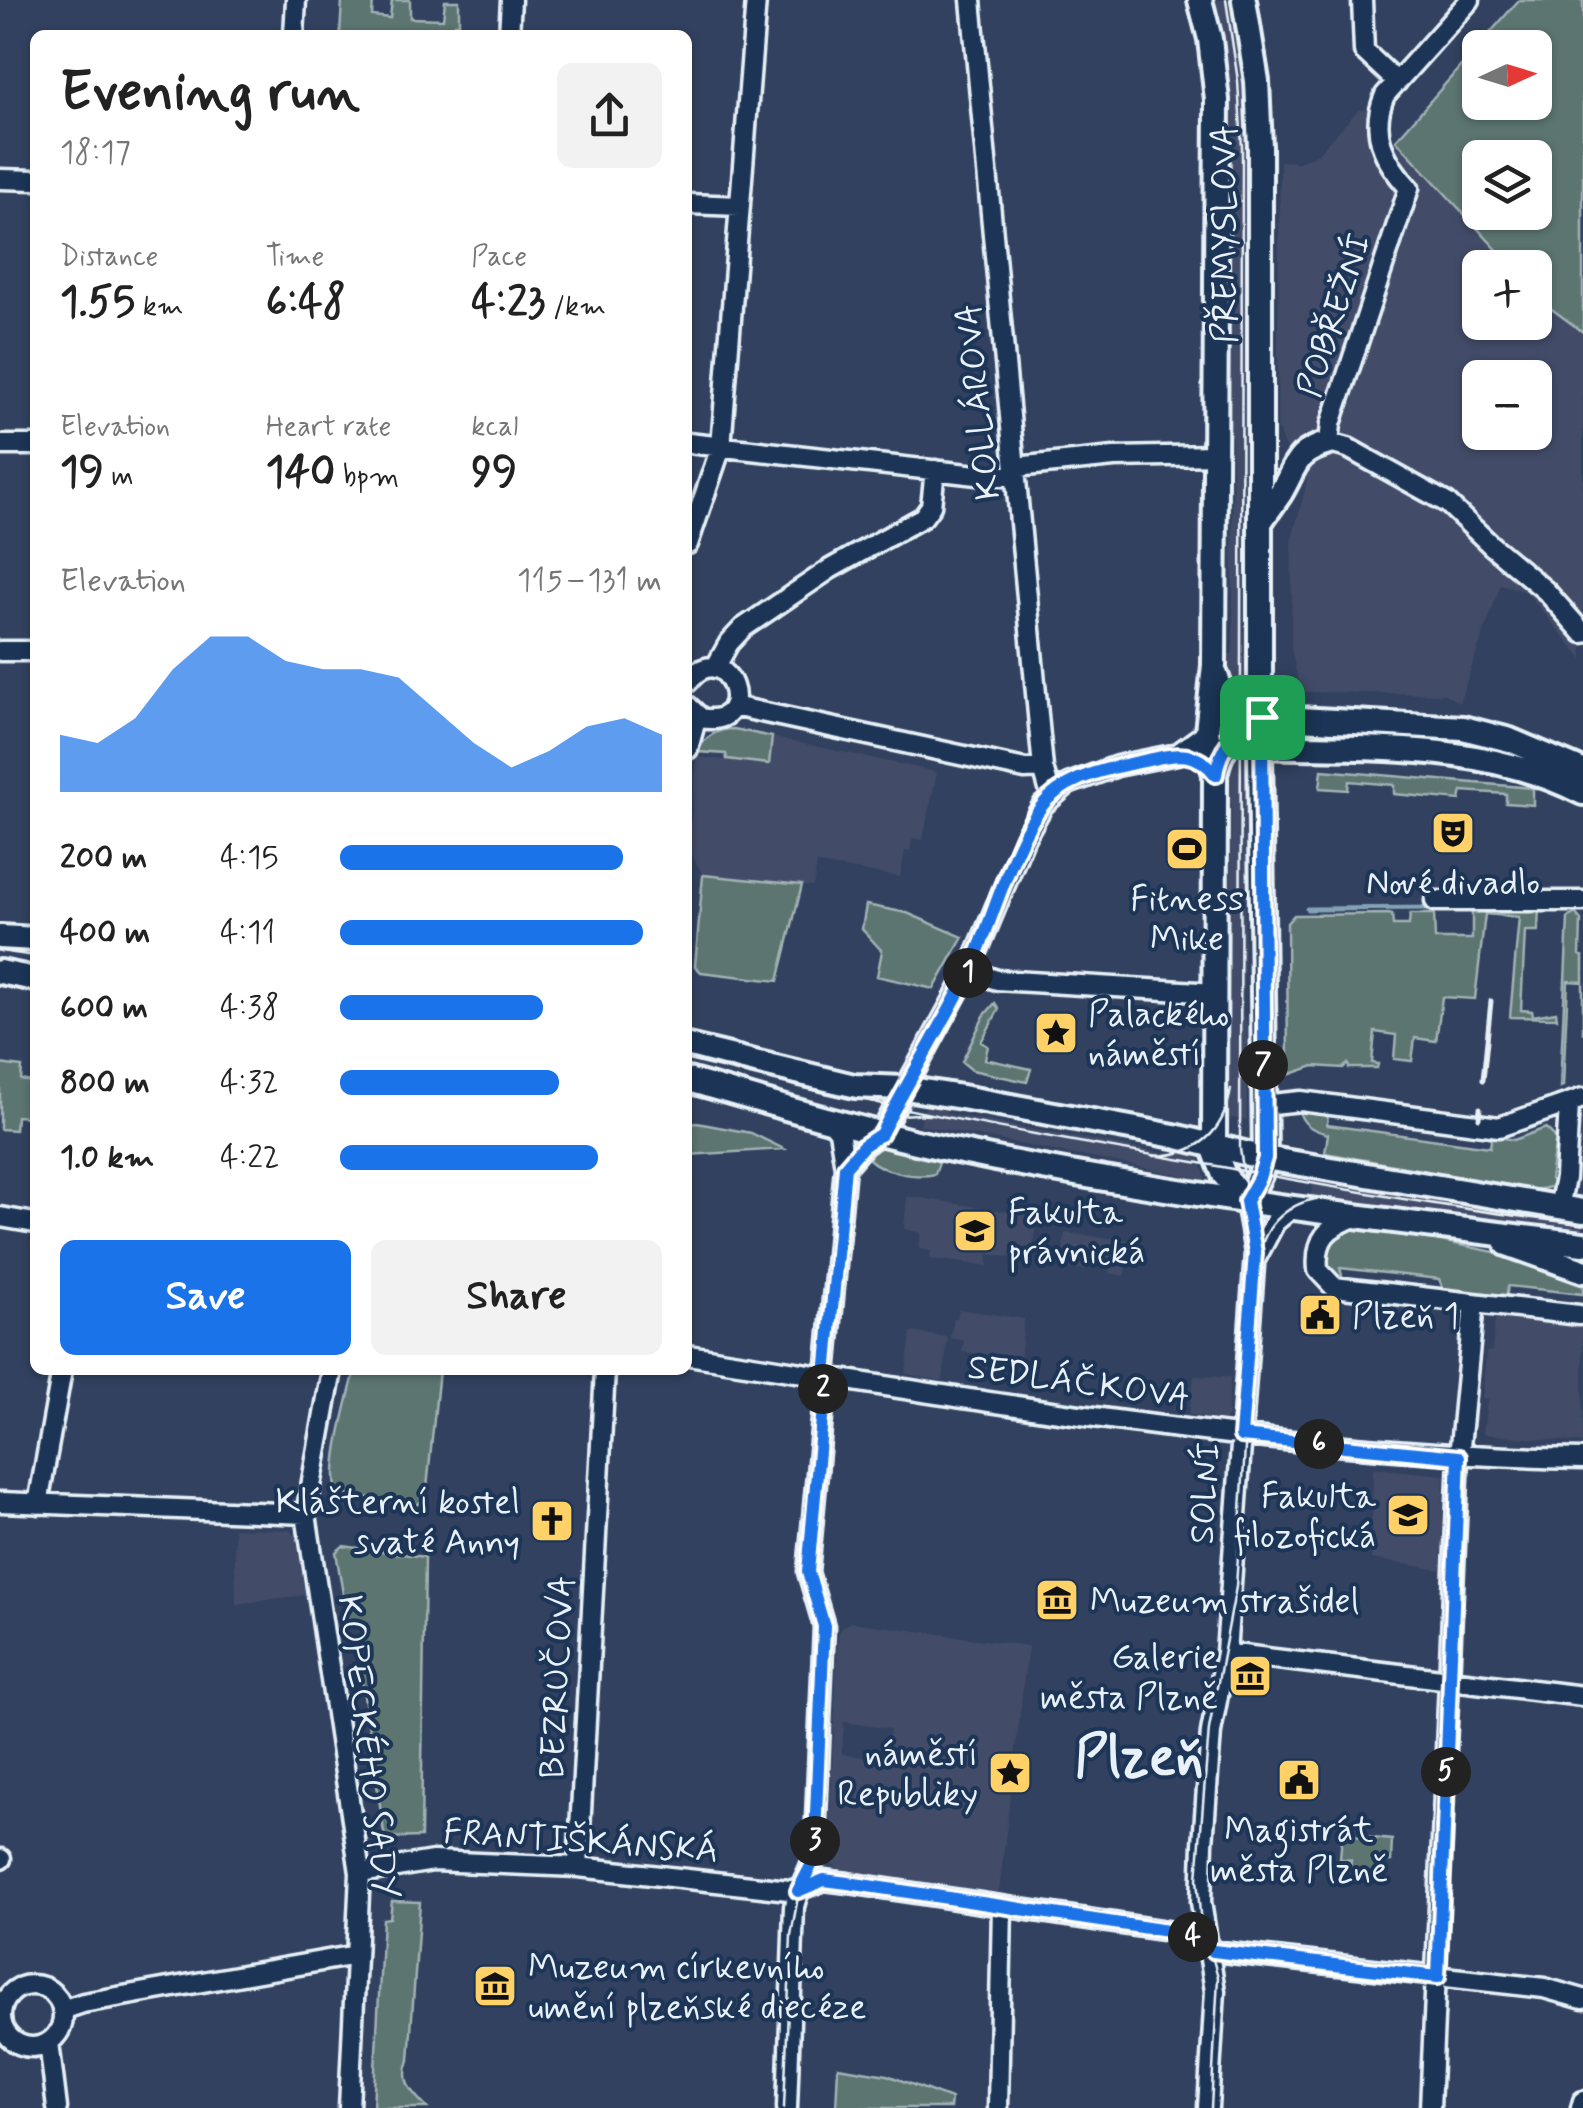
<!DOCTYPE html>
<html lang="en">
<head>
<meta charset="utf-8">
<style>
  body { margin:0; font-family:Mynerve,sans-serif; background:#f2f2f2; color:#222; height:100vh; display:flex; flex-direction:column; font-size:38px; white-space:nowrap }
  * { box-sizing:border-box; margin:0 }
  p { font-size:32px; color:#767676 }
  .icon { flex:none; width:55px; height:55px; fill:none; stroke:currentColor; stroke-width:2; stroke-linecap:round; stroke-linejoin:round }
  .map { position:relative; flex:1; overflow:hidden }
  .drawer { position:absolute; left:30px; top:30px; width:662px; height:1345px; display:flex; flex-direction:column; background:#fff; border-radius:15px; box-shadow:0 2px 8px #0004 }
  .drawer>* { flex:none }
  .needle { width:65px; rotate:86deg }
  .buttons { position:absolute; left:1462px; top:30px; display:grid; gap:20px }
  .buttons a { display:grid; place-items:center; width:90px; height:90px; border-radius:15px; background:#fff; box-shadow:0 2px 8px #0004; font-size:50px }
  .pin { position:absolute; display:grid; place-items:center; width:85px; height:85px; color:#fff; margin:-42px; border-radius:20px; box-shadow:0 5px 15px #0006 }
  .km { position:absolute; width:50px; height:50px; margin:-25px; border-radius:50%; background:#222; color:#fff; font-size:28px; line-height:50px; text-align:center }
  .round { display:grid; place-items:center; flex:none; width:105px; height:105px; border-radius:15px; background:#f2f2f2 }
  .overview { display:flex; align-items:center; justify-content:space-between; height:170px; padding:0 30px }
  h1 { font-size:55px; font-weight:700; line-height:75px }
  .figures { display:grid; grid-template-columns:repeat(3,1fr); gap:15px; height:170px; padding:10px 30px }
  .figures div { display:grid; align-content:center }
  .figures b { font-size:42px; font-weight:700 }
  .figures small { font-size:28px; font-weight:400 }
  .figures p { font-size:28px }
  .chart { height:280px; padding:20px 30px }
  .chart p { display:flex; justify-content:space-between }
  .chart svg { width:100%; height:180px; margin-top:10px; fill:#1a73e8; opacity:.7 }
  .cta { display:flex; gap:20px; margin-top:auto; padding:20px 30px }
  .cta a { flex:1; height:115px; border-radius:15px; background:#1a73e8; color:#fff; font-size:40px; font-weight:700; line-height:115px; text-align:center }
  .cta a+a { background:#f2f2f2; color:#222 }
  ul { padding:0 30px; list-style:none; font-size:32px }
  li { display:grid; grid-template-columns:160px 120px 1fr; align-items:center; height:75px }
  li i { height:25px; border-radius:12px; background:#1a73e8 }
  .map>svg:first-child { display:block }
</style>
</head>
<body>
<div class="map">
<svg width="1583" height="2108" viewBox="0 0 1583 2108">
  <rect width="100%" height="100%" fill="#31415f"/>
  <filter id="ink" filterUnits="userSpaceOnUse"><feTurbulence type="fractalNoise" baseFrequency=".01" numOctaves="2"/><feDisplacementMap in="SourceGraphic" scale="20" xChannelSelector="R" yChannelSelector="G"/><feConvolveMatrix kernelMatrix="1 2 1 2 8 2 1 2 1" color-interpolation-filters="sRGB"/></filter>
  <g filter="url(#ink)">
    <path fill="#424c67" fill-rule="evenodd" d="M1212 0H1231L1247 105 1248 436H1244V653L1249 654V706L1245 708 1233 690 1228 673V654H1232L1233 647 1232 436H1228L1227 395 1228 171 1225 80Z
      M1369 108 1378 110 1385 152 1396 140 1513 267 1480 268V322H1535V292L1549 307 1583 332V659L1526 592 1501 584 1459 703 1445 694 1300 692 1291 647 1292 539 1307 482 1305 470 1284 446 1277 427 1280 161 1299 162 1317 154 1358 110ZM1480 378H1535V432H1480Z
      M772 737 937 772 923 840 913 838 910 851H905L900 877 817 864 813 887 703 875 688 849 697 757 769 764Z
      M1244 750 1248 751 1243 1013 1247 1023V1120L1230 1118 1223 1111 1229 1069 1231 805 1228 798V769Z
      M937 1104 949 1114 1163 1153 1197 1150 1206 1180 920 1125 924 1109Z
      M1313 1178 1503 1209 1583 1218V1237L1310 1204Z
      M907 1196 1037 1216 1032 1261 988 1254V1266L930 1259 931 1251 919 1249 921 1233 904 1229Z
      M1065 1233 1129 1240 1125 1276 1109 1273V1266L1087 1264 1086 1270 1061 1267Z
      M959 1309 1024 1319 1020 1363 962 1352 964 1341 950 1338 954 1318H957Z
      M1495 1318 1583 1327V1443L1483 1434 1487 1400 1482 1399 1486 1352 1492 1351Z
      M911 1332 948 1337 943 1381 906 1374Z
      M1194 1376 1230 1377 1228 1416 1224 1420 1189 1415Z
      M1373 1468 1444 1475 1441 1570 1371 1559Z
      M234 1528 289 1530 296 1536 305 1595 236 1604Z
      M852 1622 1028 1646 999 1892 841 1870 828 1861 838 1636 842 1627ZM844 1722 890 1729 886 1760 842 1754Z"/>
    <path fill="#5b7471" stroke="#a2b2b4" stroke-width="2.5" fill-rule="evenodd" d="M342 0H373L372 16 390 18 392 0H410V18L443 19 445 1H459V24H455L454 33 458 35H340Z
      M1519 0H1583V332L1549 307 1535 292V268L1513 267 1396 140ZM1480 48H1535V102H1480ZM1480 158H1535V212H1480Z
      M734 729 772 737 769 764 727 759 726 754 698 752C704 736 718 729 734 729Z
      M1322 770 1533 788V805L1506 803V794L1462 791 1460 800 1394 794V785L1349 781 1348 790 1320 788Z
      M703 875 802 885 778 981 701 972 695 966Z
      M866 905 907 913 963 937 934 989 877 976 882 951 862 929Z
      M1539 907 1538 931H1525L1521 1010 1532 1011 1533 1016 1556 1012 1557 1018 1510 1017 1519 917 1485 914 1475 999 1442 997 1436 1041 1415 1038 1412 1061 1394 1059 1396 1035 1375 1032 1372 1063 1378 1064 1377 1068H1349L1348 1064 1343 1068 1314 1066 1288 1075 1287 923 1294 915 1392 914 1393 925H1409L1410 914H1434L1435 939H1472V908Z
      M1575 913 1581 920 1580 955 1583 956V1034V982L1568 981 1563 1086 1560 1087 1568 918Z
      M995 1003 999 1009 981 1042 988 1046 985 1059 1031 1069 1027 1082 972 1070 962 1062 984 1016Z
      M0 1064 22 1067 21 1080 31 1082 27 1117 16 1116 15 1130 0 1129Z
      M1298 1108 1328 1112 1327 1125 1490 1147 1492 1134 1504 1132V1138L1514 1140 1546 1128 1556 1138 1550 1179 1555 1181 1550 1187 1535 1190 1325 1153 1328 1134C1312 1130 1302 1125 1298 1108Z
      M697 1123 751 1133 784 1149 688 1155V1124Z
      M877 1144 940 1160 935 1174C915 1179 881 1171 869 1159Z
      M1362 1225 1548 1263 1583 1276V1294L1508 1286 1506 1298 1445 1293 1439 1279 1340 1268 1344 1282 1330 1276 1322 1253 1340 1229Z
      M355 1370H439L426 1498 416 1505 338 1493C327 1470 349 1397 355 1370Z
      M343 1546 425 1557 421 1837 386 1838 384 1833 359 1661V1646L367 1629 347 1618 336 1552Z
      M1342 1835 1392 1840 1391 1861H1382L1380 1872 1350 1870 1351 1860 1340 1859Z
      M392 1901 420 1902 409 2060C400 2083 412 2092 427 2108H373L383 1919 390 1918Z
      M838 2067 887 2075 951 2099 950 2108H836Z"/>
    <g fill="none" stroke-linecap="round" stroke-linejoin="round">
      <path stroke="#84a2b5" stroke-width="5" d="M1307 909 1434 908"/>
      <defs>
        <path id="minor" d="M971 0 1043 768 1051 796
          M1362 0 1364 51 1397 82
          M1470 0 1385 95C1369 131 1384 161 1409 188L1331 424 1329 443 1348 448 1447 503 1492 546 1546 591 1583 633
          M294 35 296 0
          M509 35 511 0
          M0 179 35 180
          M688 204 740 206
          M688 443 986 476H1016
          M0 445H35
          M1016 467 1114 457 1216 455
          M688 544 721 447 756 0
          M0 651H35
          M715 668 729 643 743 628 830 569 923 517 931 506 935 470
          M688 682C727 631 764 730 701 718L688 706
          M733 706 1025 769 1043 768
          M688 749 697 716
          M1435 901H1583
          M969 971 997 980 1216 993
          M1272 1104 1301 1101 1499 1127 1583 1098
          M845 1167 863 1146 881 1133 969 971 1025 837 1043 805 1068 784 1117 766 1177 754 1207 732
          M1559 1208 1565 1178 1569 1104
          M1357 1216C1327 1227 1315 1238 1318 1270L1334 1287 1579 1315
          M0 1217 35 1223
          M1256 1258 1275 1222 1293 1207
          M688 1355C985 1401 1282 1454 1583 1459
          M332 1370 306 1514 360 1873 349 2108
          M0 1502 306 1514
          M38 1504 62 1370
          M1226 1653 1583 1696
          M0 1859H1
          M578 1867 605 1370
          M360 1873 433 1861 578 1867 798 1891
          M798 1890 824 1880 848 1883 1181 1933 1213 1951 1544 1988 1583 1999
          M1 2016a31 31 0 1 1 62 0a31 31 0 1 1-62 0Z
          M62 2010 83 2003 356 1955
          M49 2042 57 2108
          M787 2108 794 1907C799 1882 814 1871 815 1843L824 1626 808 1572 845 1167 839 1131 831 1121
          M998 2108 1002 1906
          M1208 2108 1215 1991 1201 1902 1203 1844 1211 1732 1226 1653 1255 1253 1246 1201
          M1430 2108 1459 1457 1474 1303
          M1581 2108 1583 2101"/>
        <path id="major" d="M1200 0 1210 39 1217 100 1214 665 1207 732 1214 771
          M1244 0 1257 81 1260 147V746L1265 1158 1260 1175 1246 1201
          M1261 521C1267 512 1274 503 1280 494 1297 466 1293 453 1329 443
          M1216 675 1229 711 1249 738
          M1260 746C1370 750 1482 741 1583 793
          M0 937 35 939
          M0 972 35 979
          M688 1046 854 1086 905 1088 962 1097 1174 1136 1265 1158 1583 1211
          M688 1080C775 1105 863 1131 952 1150 1160 1194 1372 1219 1583 1244
          M1246 1201 1224 1175 1214 1149 1215 775C1219 750 1237 724 1262 717L1463 728 1510 740 1583 771
          M1507 1244 1583 1271"/>
      </defs>
      <use href="#minor" stroke="#e8f1f8" stroke-width="25"/>
      <use href="#major" stroke="#e8f1f8" stroke-width="30"/>
      <use href="#minor" stroke="#1d3557" stroke-width="18"/>
      <use href="#major" stroke="#1d3557" stroke-width="22"/>
      <path stroke="#e8f1f8" stroke-width="2.5" d="M0 951 35 956
        M688 1057C856 1103 1028 1134 1200 1163 1328 1186 1454 1210 1583 1224
        M1154 1156C1198 1155 1224 1133 1231 1089
        M1259 1258C1264 1219 1299 1194 1337 1199
        M784 2108 791 1935 805 1859 816 1638 806 1539 837 1207C844 1174 863 1129 897 1116 907 1113 918 1114 929 1115
        M1211 2108 1218 1977 1200 1914 1197 1879 1209 1729 1236 1587 1256 1278 1254 1241 1240 1149 1242 148 1238 81 1226 0"/>
      <path stroke="#e8f1f8" stroke-width="5" d="M1483 1080 1491 1001
        M1479 1118 1480 1108"/>
    </g>
  </g>
  <g fill="none" stroke-linecap="round" stroke-linejoin="round" filter="url(#ink)">
    <defs>
      <path id="route" d="M1262 717 1265 1158 1259 1178 1246 1201 1255 1253 1241 1436 1459 1457 1438 1977 1213 1951 1181 1933 848 1883 824 1880 798 1891 814 1860 824 1626 808 1572 845 1167 863 1146 881 1134C909 1079 942 1027 969 972 991 927 1016 830 1049 798 1075 774 1114 767 1148 760 1176 754 1196 749 1216 775 1219 749 1237 724 1262 717Z"/>
    </defs>
    <use href="#route" stroke="#fff" stroke-width="20"/>
    <use href="#route" stroke="#1a73e8" stroke-width="12"/>
  </g>
  <defs>
    <symbol id="theatre-square" viewBox="-11 -11 22 22"><rect x="-9" y="-9" width="18" height="18" rx="4" fill="#ffd166" stroke="#1d3557"/><path d="M-5-5.5Q0-4 5-5.5V0Q5 5 0 6Q-5 5-5 0ZM-3.3-2.5H-1v1.5H-3.3ZM1-2.5H3.3v1.5H1ZM-2.8 1Q0 5.5 2.8 1Z" fill="#111"/></symbol>
    <symbol id="stadium-square" viewBox="-11 -11 22 22"><rect x="-9" y="-9" width="18" height="18" rx="4" fill="#ffd166" stroke="#1d3557"/><path d="M0-5a6.5 5 0 1 0 0 10a6.5 5 0 1 0 0-10ZM-3.5-1.8h7v3.6h-7Z" fill="#111"/></symbol>
    <symbol id="sight-square" viewBox="-11 -11 22 22"><rect x="-9" y="-9" width="18" height="18" rx="4" fill="#ffd166" stroke="#1d3557"/><path d="M0-6L1.8-2.2L6-1.7L2.9 1.2L3.7 5.4L0 3.3L-3.7 5.4L-2.9 1.2L-6-1.7L-1.8-2.2Z" fill="#111"/></symbol>
    <symbol id="university-square" viewBox="-11 -11 22 22"><rect x="-9" y="-9" width="18" height="18" rx="4" fill="#ffd166" stroke="#1d3557"/><path d="M0-5L7-2L0 1L-7-2ZM-4 1L0 2.5L4 1V4Q0 6-4 4Z" fill="#111"/></symbol>
    <symbol id="civic-square" viewBox="-11 -11 22 22"><rect x="-9" y="-9" width="18" height="18" rx="4" fill="#ffd166" stroke="#1d3557"/><path d="M-.6-6.5H3V-4.5H.6V-3L4-1V1h2V6H-6V1h2V-1L-.6-3ZM-1.2 2.5V6h2.4V2.5Z" fill="#111"/></symbol>
    <symbol id="church-square" viewBox="-11 -11 22 22"><rect x="-9" y="-9" width="18" height="18" rx="4" fill="#ffd166" stroke="#1d3557"/><path d="M-1.2-6h2.4v3.5h3.3v2.4h-3.3V6h-2.4V-.1h-3.3v-2.4h3.3Z" fill="#111"/></symbol>
    <symbol id="museum-square" viewBox="-11 -11 22 22"><rect x="-9" y="-9" width="18" height="18" rx="4" fill="#ffd166" stroke="#1d3557"/><path d="M0-6L6-3V-2H-6V-3ZM-5-1h2V3h-2ZM-1-1h2V3h-2ZM3-1h2V3H3ZM-6 4H6V6H-6Z" fill="#111"/></symbol>
  </defs>
  <g fill-rule="evenodd">
    <use href="#theatre-square" x="1428" y="808" width="50" height="50"/>
    <use href="#stadium-square" x="1162" y="824" width="50" height="50"/>
    <use href="#sight-square" x="1031" y="1008" width="50" height="50"/>
    <use href="#university-square" x="950" y="1206" width="50" height="50"/>
    <use href="#civic-square" x="1295" y="1290" width="50" height="50"/>
    <use href="#university-square" x="1383" y="1490" width="50" height="50"/>
    <use href="#church-square" x="527" y="1496" width="50" height="50"/>
    <use href="#museum-square" x="1032" y="1575" width="50" height="50"/>
    <use href="#museum-square" x="1225" y="1651" width="50" height="50"/>
    <use href="#sight-square" x="985" y="1748" width="50" height="50"/>
    <use href="#civic-square" x="1274" y="1755" width="50" height="50"/>
    <use href="#museum-square" x="470" y="1961" width="50" height="50"/>
  </g>
  <g text-anchor="middle" stroke-width="8" stroke-linejoin="round" paint-order="stroke">
    <g font-size="35" fill="#e8f1f8" stroke="#1d3557">
      <text transform="translate(1224 234) rotate(-90)" y="12">PŘEMYSLOVA</text>
      <text transform="translate(1333 315) rotate(-72)" y="12">POBŘEŽNÍ</text>
      <text transform="translate(977 402) rotate(-96)" y="12">KOLLÁROVA</text>
      <text transform="translate(1079 1381) rotate(8)" y="12">SEDLÁČKOVA</text>
      <text transform="translate(1204 1493) rotate(-86)" y="12">SOLNÍ</text>
      <text transform="translate(556 1677) rotate(-87)" y="12">BEZRUČOVA</text>
      <text transform="translate(369 1747) rotate(83)" y="12">KOPECKÉHO SADY</text>
      <text transform="translate(581 1840) rotate(4)" y="12">FRANTIŠKÁNSKÁ</text>
    </g>
    <g font-size="35" fill="#e8f1f8" stroke="#1d3557" text-anchor="start">
      <text x="1453" y="894" text-anchor="middle">Nové divadlo</text>
      <text x="1187" y="910" text-anchor="middle">Fitness<tspan x="1187" dy="40">Mike</tspan></text>
      <text x="1088" y="1025">Palackého<tspan x="1088" dy="40">náměstí</tspan></text>
      <text x="1008" y="1223">Fakulta<tspan x="1008" dy="40">právnická</tspan></text>
      <text x="1352" y="1327">Plzeň 1</text>
      <text x="1376" y="1507" text-anchor="end">Fakulta<tspan x="1376" dy="40">filozofická</tspan></text>
      <text x="520" y="1513" text-anchor="end">Klášterní kostel<tspan x="520" dy="40">svaté Anny</tspan></text>
      <text x="1090" y="1612">Muzeum strašidel</text>
      <text x="1218" y="1668" text-anchor="end">Galerie<tspan x="1218" dy="40">města Plzně</tspan></text>
      <text x="978" y="1765" text-anchor="end">náměstí<tspan x="978" dy="40">Republiky</tspan></text>
      <text x="1299" y="1841" text-anchor="middle">Magistrát<tspan x="1299" dy="40">města Plzně</tspan></text>
      <text x="528" y="1978">Muzeum církevního<tspan x="528" dy="40">umění plzeňské diecéze</tspan></text>
    </g>
    <g font-size="55" font-weight="bold" fill="#e8f1f8" stroke="#1d3557">
      <text x="1139" y="1774">Plzeň</text>
    </g>
  </g>
</svg>
<div class="buttons">
<a><svg class="needle" viewBox="-14 -14 28 28"><path d="M0-13l5 13h-10z" fill="#e53935"/><path d="M0 13l5-13h-10z" fill="#767676"/></svg></a>
<a><svg class="icon" aria-label="layers" viewBox="0 0 24 24"><path d="M12 4l9 5-9 5-9-5zM3 14l9 5 9-5"/></svg></a>
<a>+</a>
<a>−</a>
</div>
<div class="pin" style="left:1262px;top:717px;background:#1e9e55"><svg class="icon" aria-label="arrive" viewBox="0 0 24 24"><path d="M6 21V4h12l-3 4 3 4H6"/></svg></div>
<b class="km" style="left:968px;top:973px">1</b>
<b class="km" style="left:823px;top:1389px">2</b>
<b class="km" style="left:815px;top:1841px">3</b>
<b class="km" style="left:1193px;top:1937px">4</b>
<b class="km" style="left:1446px;top:1772px">5</b>
<b class="km" style="left:1319px;top:1444px">6</b>
<b class="km" style="left:1263px;top:1065px">7</b>
<section class="drawer">
<div class="overview"><div><h1>Evening run</h1><p>18:17</p></div><a class="round"><svg class="icon" aria-label="share" viewBox="0 0 24 24"><path d="M12 15V3M7 8l5-5 5 5M5 13v7h14v-7"/></svg></a></div>
<div class="figures">
<div><p>Distance</p><b>1.55<small> km</small></b></div>
<div><p>Time</p><b>6:48</b></div>
<div><p>Pace</p><b>4:23<small> /km</small></b></div>
</div>
<div class="figures">
<div><p>Elevation</p><b>19<small> m</small></b></div>
<div><p>Heart rate</p><b>140<small> bpm</small></b></div>
<div><p>kcal</p><b>99</b></div>
</div>
<div class="chart"><p><span>Elevation</span>115–131 m</p>
<svg viewBox="0 0 160 44" preserveAspectRatio="none"><path d="M0 44V30L10 32L20 26L30 14L40 6L50 6L60 12L70 14L80 14L90 16L100 24L110 32L120 38L130 34L140 28L150 26L160 30V44z"/></svg>
</div>
<ul>
<li><b>200 m</b>4:15<i style="width:88%"></i></li>
<li><b>400 m</b>4:11<i style="width:94%"></i></li>
<li><b>600 m</b>4:38<i style="width:63%"></i></li>
<li><b>800 m</b>4:32<i style="width:68%"></i></li>
<li><b>1.0 km</b>4:22<i style="width:80%"></i></li>
</ul>
<div class="cta"><a>Save</a><a>Share</a></div>
</section>
</div>
</body>
</html>
